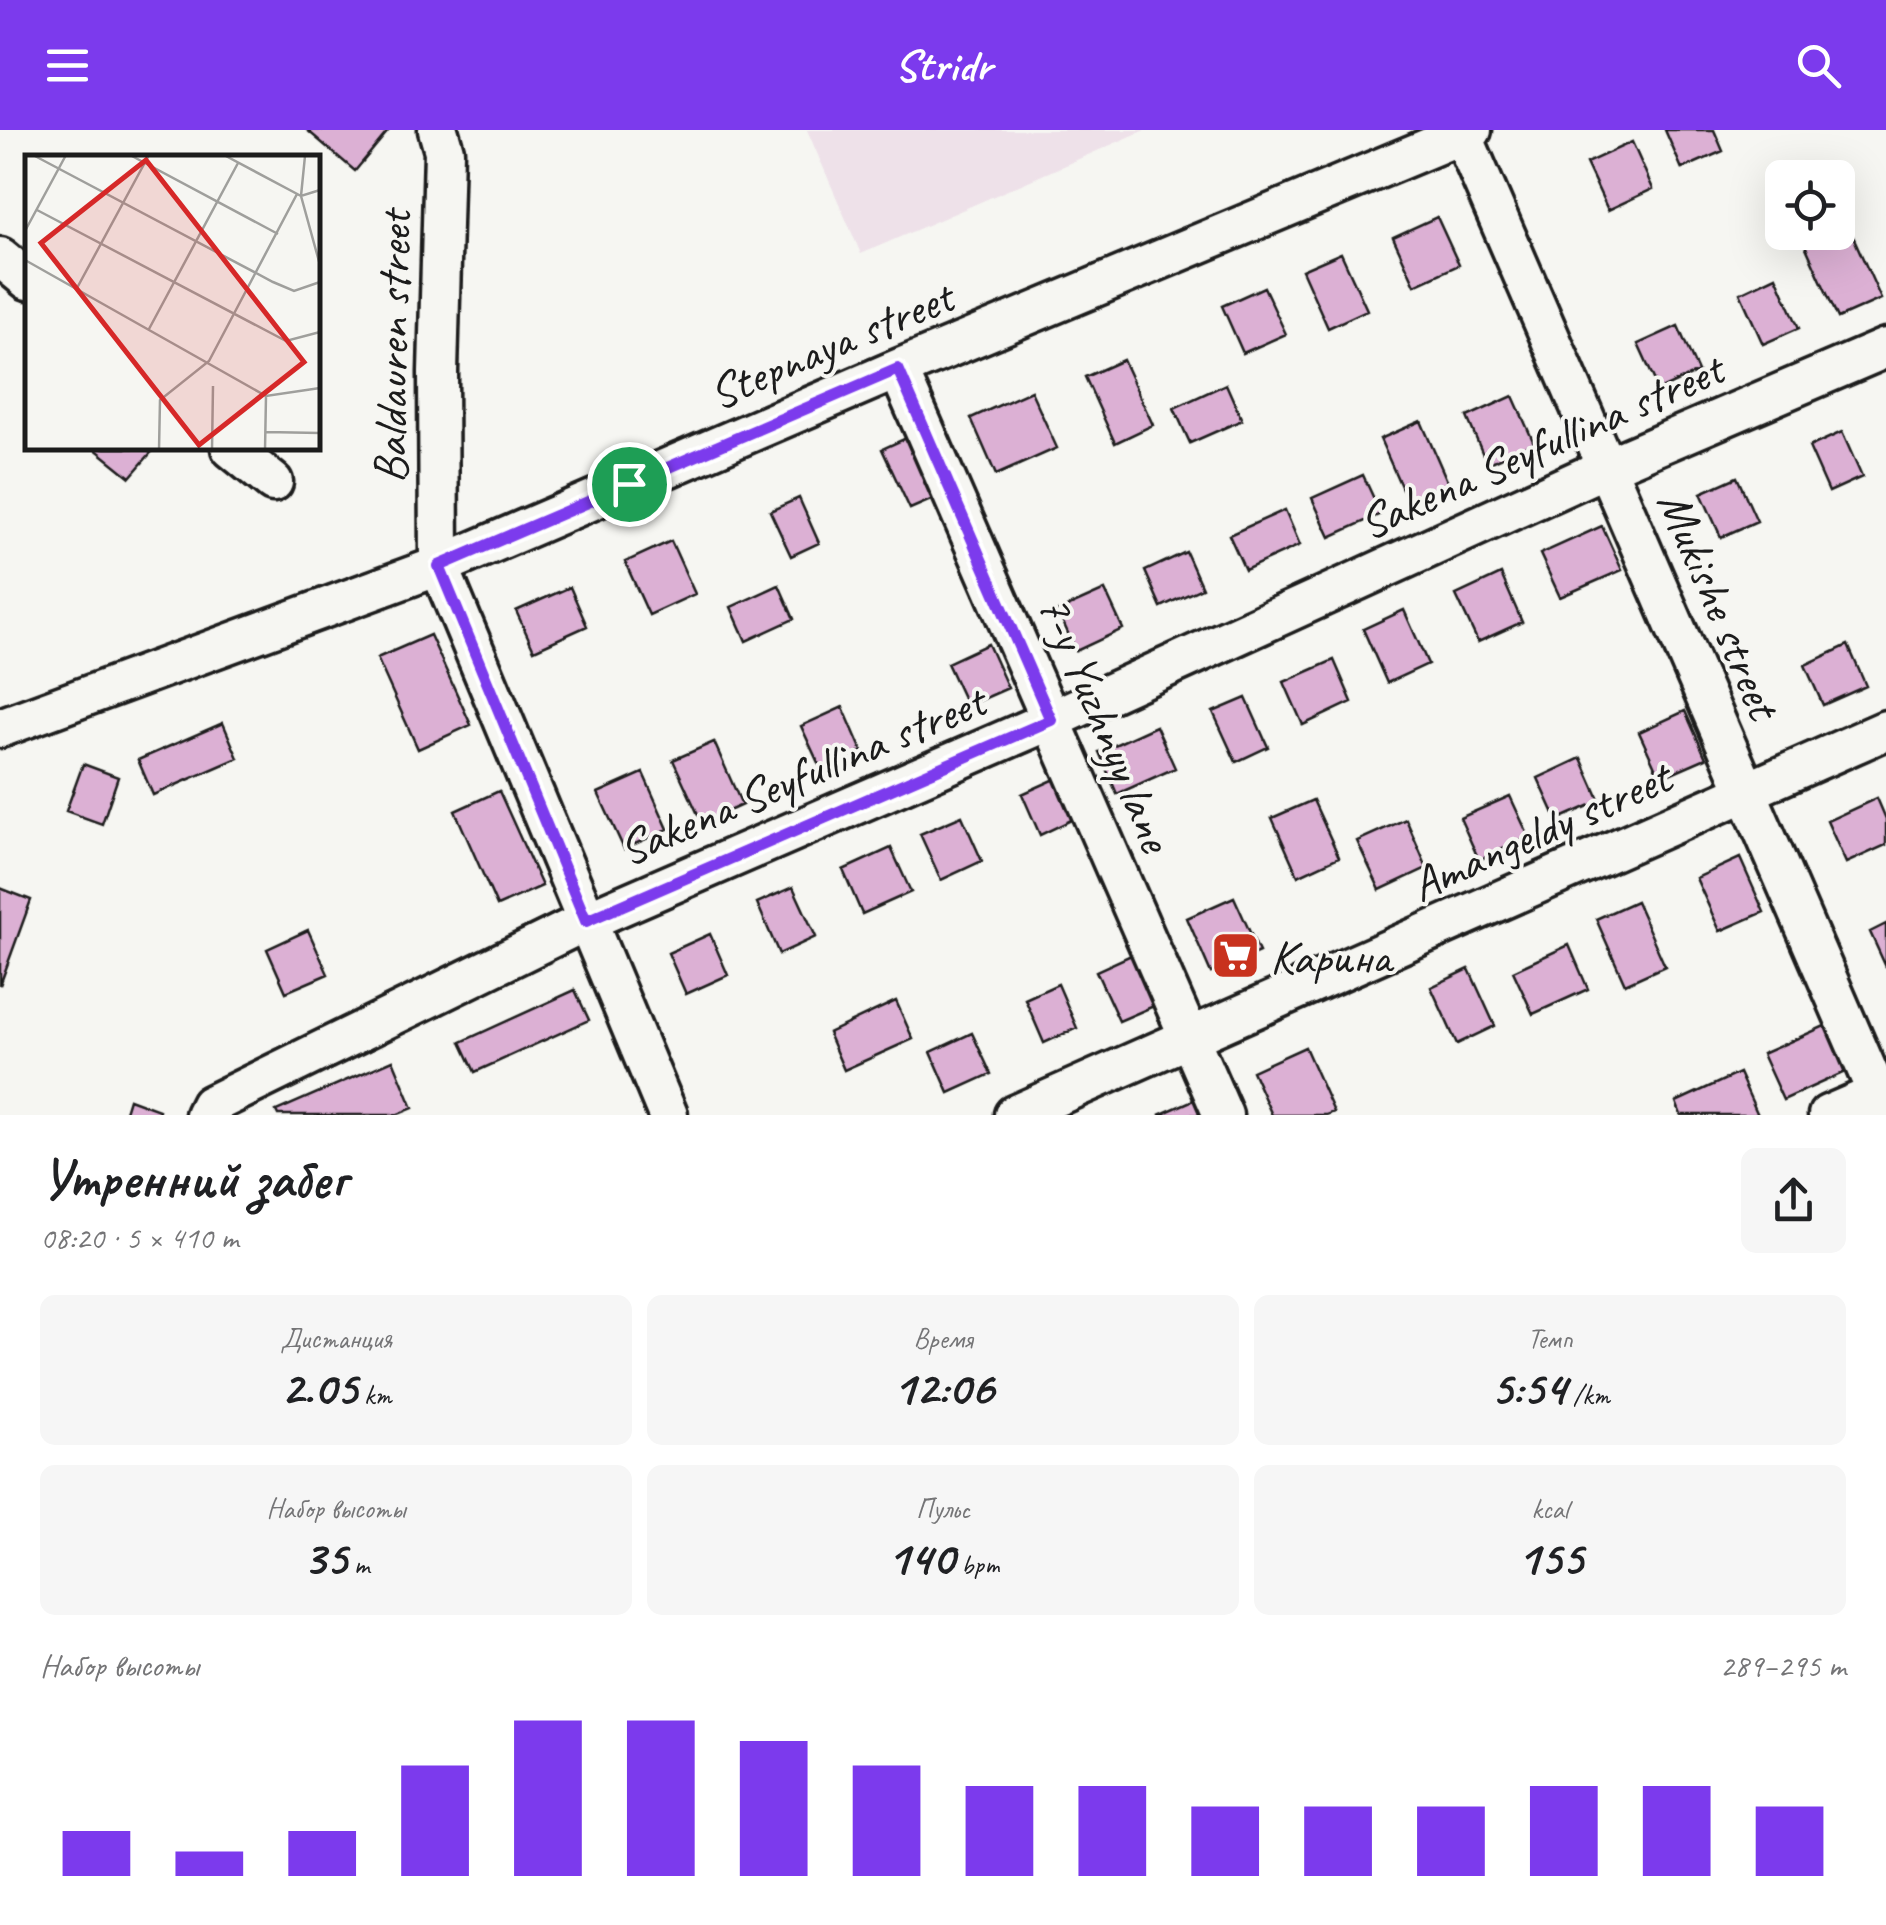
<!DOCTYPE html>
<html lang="ru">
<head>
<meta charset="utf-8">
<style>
  body { margin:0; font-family:Caveat,sans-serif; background:#f6f6f6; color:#202124; height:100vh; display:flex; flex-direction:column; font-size:38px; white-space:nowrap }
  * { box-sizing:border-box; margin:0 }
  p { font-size:32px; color:#757577 }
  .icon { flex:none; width:55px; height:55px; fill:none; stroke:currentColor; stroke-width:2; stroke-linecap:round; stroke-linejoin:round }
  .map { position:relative; height:985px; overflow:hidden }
  .panel { display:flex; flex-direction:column; background:#fff; flex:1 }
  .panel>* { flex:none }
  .controls { position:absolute; left:1765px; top:30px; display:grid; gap:20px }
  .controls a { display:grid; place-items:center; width:90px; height:90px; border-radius:15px; background:#fff; box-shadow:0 10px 40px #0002; font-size:50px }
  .pin { position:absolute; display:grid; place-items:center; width:85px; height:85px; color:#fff; margin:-42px; border:5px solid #fff; border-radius:50%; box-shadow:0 2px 10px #0007 }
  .round { display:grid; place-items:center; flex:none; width:105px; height:105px; border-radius:15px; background:#f6f6f6 }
  .overview { display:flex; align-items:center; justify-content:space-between; height:170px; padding:0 40px }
  h1 { font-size:55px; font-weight:600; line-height:75px }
  .metrics { display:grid; grid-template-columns:repeat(3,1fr); gap:15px; height:170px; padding:10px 40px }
  .metrics div { display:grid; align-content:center; border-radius:15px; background:#f6f6f6; text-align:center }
  .metrics b { font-size:50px; font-weight:600 }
  .metrics small { font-size:28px; font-weight:400 }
  .metrics p { font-size:28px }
  .chart { height:280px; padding:20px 40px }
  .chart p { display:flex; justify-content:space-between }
  .chart svg { width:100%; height:180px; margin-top:10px; stroke:#7c3aed; stroke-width:6 }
  header { display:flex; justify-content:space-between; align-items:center; height:130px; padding:0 40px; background:#7c3aed; color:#fff; font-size:45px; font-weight:600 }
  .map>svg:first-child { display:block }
</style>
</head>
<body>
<header><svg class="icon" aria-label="menu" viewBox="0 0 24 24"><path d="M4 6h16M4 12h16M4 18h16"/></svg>Stridr<svg class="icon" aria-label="search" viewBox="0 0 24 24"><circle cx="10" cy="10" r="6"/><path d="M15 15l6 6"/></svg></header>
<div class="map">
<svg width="1886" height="985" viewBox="0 0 1886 985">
  <rect width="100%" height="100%" fill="#f6f6f2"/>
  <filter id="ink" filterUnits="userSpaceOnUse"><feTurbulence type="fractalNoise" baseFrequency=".01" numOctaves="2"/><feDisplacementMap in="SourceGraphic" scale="20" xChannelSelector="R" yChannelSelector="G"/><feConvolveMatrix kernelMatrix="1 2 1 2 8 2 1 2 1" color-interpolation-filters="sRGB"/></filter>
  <g filter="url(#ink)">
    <path fill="#eee1e9" d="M807 0H1145L861 124Z"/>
    <path fill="#dcb0d4" stroke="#1c1c1c" stroke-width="2.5" d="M307 0H389L355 41Z
      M1665 0H1714L1723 21 1682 39Z
      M1632 12 1653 59 1608 80 1586 33Z
      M1437 87 1459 135 1415 155 1393 107Z
      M1848 95 1881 169 1838 188 1805 115Z
      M1341 123 1367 180 1328 198 1302 140Z
      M1776 146 1799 198 1763 214 1740 163Z
      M1264 157 1286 204 1243 223 1222 176Z
      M1678 196 1698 242 1659 260 1638 214Z
      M1123 230 1153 295 1115 313 1085 247Z
      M1226 254 1242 290 1190 313 1174 278Z
      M1031 261 1057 318 996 345 971 288Z
      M1513 266 1534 313 1487 334 1467 287Z
      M1421 291 1448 353 1408 372 1380 309Z
      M1842 302 1862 347 1829 362 1809 317Z
      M913 305 940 366 910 379 882 319Z
      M94 318H155L130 347Z
      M1363 345 1381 384 1330 407 1312 368Z
      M1737 347 1757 391 1721 407 1701 363Z
      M799 368 819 413 791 426 770 381Z
      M1285 380 1300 415 1245 440 1229 405Z
      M1602 396 1622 440 1560 467 1540 424Z
      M671 411 695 464 649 485 625 432Z
      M1186 422 1202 458 1161 477 1145 441Z
      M1501 444 1522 492 1478 512 1456 465Z
      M779 455 794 489 746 511 731 477Z
      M570 457 587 496 534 520 516 481Z
      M1105 460 1123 499 1076 521 1058 481Z
      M1404 480 1428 534 1387 553 1363 499Z
      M430 505 471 595 418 619 377 528Z
      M988 514 1008 558 967 576 947 533Z
      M1848 515 1866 556 1823 575 1805 535Z
      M1334 530 1352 572 1303 595 1284 552Z
      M1246 568 1268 617 1236 632 1213 582Z
      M843 577 862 621 821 639 801 596Z
      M1685 581 1706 628 1660 648 1639 602Z
      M223 593 238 628 153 665 138 630Z
      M1156 596 1175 638 1117 664 1099 622Z
      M714 612 742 675 702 693 673 630Z
      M1581 628 1600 671 1557 690 1538 648Z
      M83 634 118 647 102 694 66 681Z
      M643 643 668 699 624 719 598 663Z
      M1062 646 1080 686 1040 705 1022 664Z
      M499 661 542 756 497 776 455 681Z
      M1510 666 1529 707 1479 730 1460 688Z
      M1877 668 1886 689V715L1846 733 1827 691Z
      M1313 670 1339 727 1298 746 1272 688Z
      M962 686 982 731 941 750 920 704Z
      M1406 689 1427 738 1380 760 1357 711Z
      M891 718 911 762 862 784 843 740Z
      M1740 728 1764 782 1720 801 1696 748Z
      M793 757 816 807 779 824 757 773Z
      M0 758 31 770 0 855Z
      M1234 767 1259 822 1211 843 1187 788Z
      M1636 771 1665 836 1625 854 1596 789Z
      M1886 794V837L1870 802Z
      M308 800 328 844 286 862 267 819Z
      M710 804 728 845 686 864 668 823Z
      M1569 815 1588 859 1533 884 1513 841Z
      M1140 821 1163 872 1119 891 1096 841Z
      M1469 839 1495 896 1457 914 1431 857Z
      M1058 854 1077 898 1044 913 1025 869Z
      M575 860 589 890 475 942 461 912Z
      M896 871 913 909 844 940 828 903Z
      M1827 895 1847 941 1783 970 1762 924Z
      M972 903 991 944 949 963 931 922Z
      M1305 917 1334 982 1326 985H1272L1252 941Z
      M393 930 413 978 396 985H278L276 981Z
      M1739 943 1758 985H1681L1676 972Z
      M1198 968 1205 985H1159Z
      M129 969 159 980 158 985H124Z"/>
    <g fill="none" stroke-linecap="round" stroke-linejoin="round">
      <defs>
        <path id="minor" d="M438 0 444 21 438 242 439 436 668 985
          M1462 4 1886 984
          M0 127 28 150
          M898 239 1223 985
          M231 318 273 352
          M0 598 439 436 898 239 1472 0
          M205 985 210 975 586 791 1051 590 1607 337 1886 218
          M1014 985 1886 600
          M1828 985 1886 960"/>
      </defs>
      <use href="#minor" stroke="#1c1c1c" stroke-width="45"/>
      <use href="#minor" stroke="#f6f6f2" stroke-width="38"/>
    </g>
  </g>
  <g fill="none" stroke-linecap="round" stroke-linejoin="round" filter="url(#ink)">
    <defs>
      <path id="route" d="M898 239 1051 590 586 791 439 436Z"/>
    </defs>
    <use href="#route" stroke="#fff" stroke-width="20"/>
    <use href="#route" stroke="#7c3aed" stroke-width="12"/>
  </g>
  <defs>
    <symbol id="supermarket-square" viewBox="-11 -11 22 22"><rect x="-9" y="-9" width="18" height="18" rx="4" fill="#c8321e" stroke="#f6f6f2"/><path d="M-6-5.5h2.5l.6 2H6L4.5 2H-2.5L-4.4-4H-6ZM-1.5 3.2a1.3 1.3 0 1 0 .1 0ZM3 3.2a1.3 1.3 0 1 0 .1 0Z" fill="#fff"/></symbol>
  </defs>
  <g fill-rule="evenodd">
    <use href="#supermarket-square" x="1208" y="798" width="55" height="55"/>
  </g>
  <g text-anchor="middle" stroke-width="8" stroke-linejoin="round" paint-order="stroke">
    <g font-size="48" fill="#1c1c1c" stroke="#f6f6f2">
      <text transform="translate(830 214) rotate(-23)" y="17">Stepnaya street</text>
      <text transform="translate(391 217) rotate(-89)" y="17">Baldauren street</text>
      <text transform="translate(1540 315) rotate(-24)" y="17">Sakena Seyfullina street</text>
      <text transform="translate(1720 474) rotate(67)" y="17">Mukishe street</text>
      <text transform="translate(1106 592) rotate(67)" y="17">7-y Yuzhnyy lane</text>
      <text transform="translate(801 644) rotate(-23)" y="17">Sakena Seyfullina street</text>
      <text transform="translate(1540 700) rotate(-24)" y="17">Amangeldy street</text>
    </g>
    <g font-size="48" fill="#1c1c1c" stroke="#f6f6f2" text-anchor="start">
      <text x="1270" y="843">Карина</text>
    </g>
  </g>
  <g transform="translate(25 25)">
    <rect width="295" height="295" fill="#f6f6f2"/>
    <path fill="none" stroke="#9f9f9c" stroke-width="2.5" d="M8 0 248 127 269 136 295 127M105 0 253 79M199 0 276 41 295 35M280 1 276 41 295 110M12 55 261 186 295 177M0 76 41 0M0 105 241 241 295 233M52 133 124 0M124 174 213 8M241 277 295 278M134 295 135 245 184 206 272 39M187 295 188 231M240 295 241 241"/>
    <path fill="#d62828" fill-opacity="0.15" stroke="#d62828" stroke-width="5" d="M121 5 279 207 174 290 16 88Z"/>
    <rect width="295" height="295" fill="none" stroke="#1c1c1c" stroke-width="5"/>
  </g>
</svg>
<div class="controls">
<a><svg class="icon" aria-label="locate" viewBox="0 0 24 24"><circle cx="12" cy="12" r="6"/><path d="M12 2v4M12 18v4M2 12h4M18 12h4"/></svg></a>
</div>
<div class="pin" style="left:629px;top:354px;background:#1e9e55"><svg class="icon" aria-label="arrive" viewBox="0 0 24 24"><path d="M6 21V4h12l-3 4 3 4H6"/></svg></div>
</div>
<section class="panel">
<div class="overview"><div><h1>Утренний забег</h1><p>08:20 · 5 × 410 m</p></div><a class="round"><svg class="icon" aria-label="share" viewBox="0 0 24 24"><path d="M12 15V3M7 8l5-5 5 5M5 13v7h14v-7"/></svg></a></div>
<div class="metrics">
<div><p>Дистанция</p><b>2.05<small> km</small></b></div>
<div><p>Время</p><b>12:06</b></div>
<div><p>Темп</p><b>5:54<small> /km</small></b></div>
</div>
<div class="metrics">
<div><p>Набор высоты</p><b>35<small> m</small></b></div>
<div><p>Пульс</p><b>140<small> bpm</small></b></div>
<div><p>kcal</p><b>155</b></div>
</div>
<div class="chart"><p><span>Набор высоты</span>289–295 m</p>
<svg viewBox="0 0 160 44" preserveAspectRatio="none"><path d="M5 44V33M15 44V38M25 44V33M35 44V17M45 44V6M55 44V6M65 44V11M75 44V17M85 44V22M95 44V22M105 44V27M115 44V27M125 44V27M135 44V22M145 44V22M155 44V27"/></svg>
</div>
</section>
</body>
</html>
